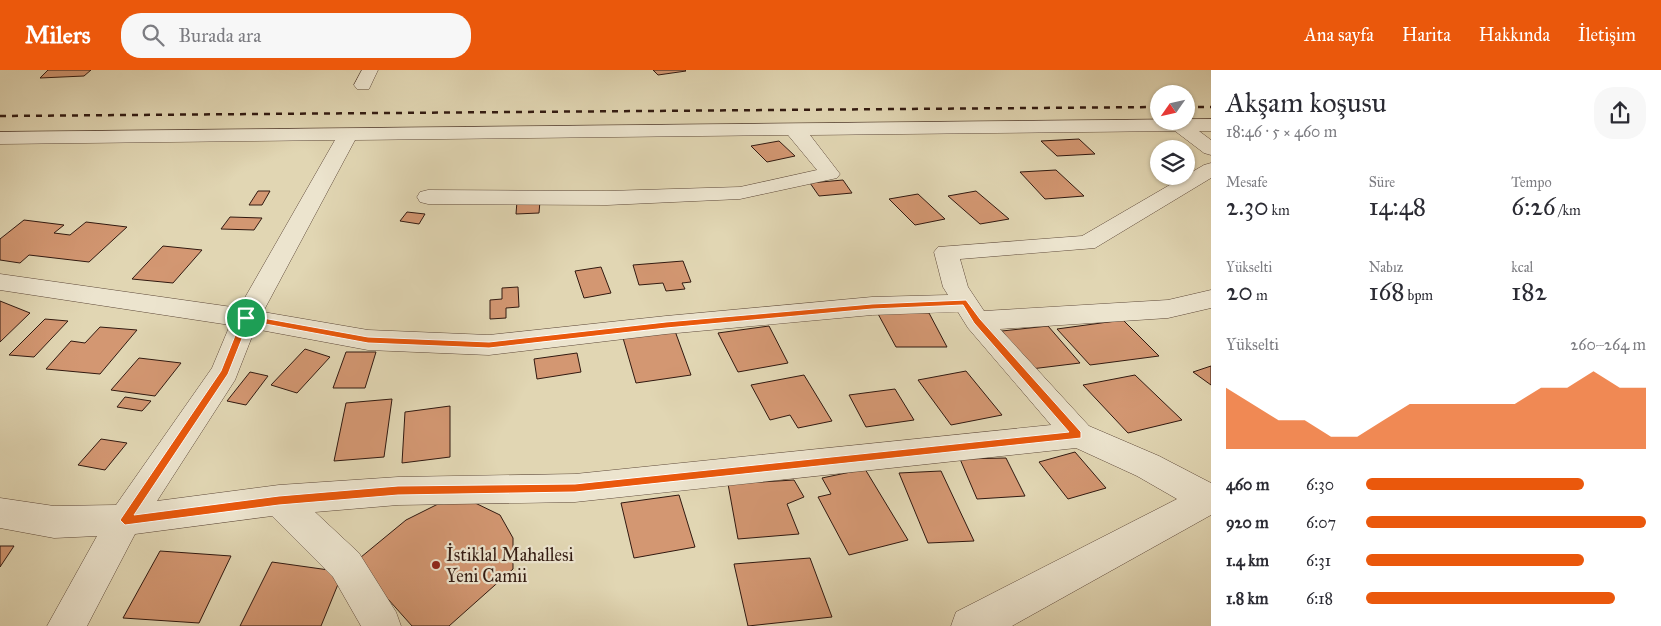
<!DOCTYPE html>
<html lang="tr">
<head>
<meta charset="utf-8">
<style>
  body { margin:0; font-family:"IM FELL Great Primer",serif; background:#f7f7f7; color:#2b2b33; height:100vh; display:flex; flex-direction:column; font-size:19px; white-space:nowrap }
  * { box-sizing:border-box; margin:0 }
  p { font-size:16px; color:#7c7c81 }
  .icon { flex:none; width:28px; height:28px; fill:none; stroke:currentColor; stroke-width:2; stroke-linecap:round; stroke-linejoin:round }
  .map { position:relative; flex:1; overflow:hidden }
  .panel { display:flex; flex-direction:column; background:#fff; width:450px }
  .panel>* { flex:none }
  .needle { width:32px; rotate:236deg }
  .tools { position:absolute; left:1150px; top:15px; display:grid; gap:10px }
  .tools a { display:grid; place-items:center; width:45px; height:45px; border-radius:50%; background:#fff; box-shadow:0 1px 4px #0004; font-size:25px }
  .pin { position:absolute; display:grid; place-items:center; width:42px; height:42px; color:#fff; margin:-21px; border:2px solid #fff; border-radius:50%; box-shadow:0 1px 5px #0007 }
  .round { display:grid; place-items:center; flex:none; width:52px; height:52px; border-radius:20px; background:#f7f7f7 }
  .headline { display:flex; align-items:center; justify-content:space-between; height:85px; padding:0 15px }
  h1 { font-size:28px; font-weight:600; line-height:38px }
  .figures { display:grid; grid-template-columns:repeat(3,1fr); gap:8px; height:85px; padding:5px 15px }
  .figures div { display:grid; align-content:center }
  .figures b { font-size:25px; font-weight:600 }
  .figures small { font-size:14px; font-weight:400 }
  .figures p { font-size:14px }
  .chart { height:140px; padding:10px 15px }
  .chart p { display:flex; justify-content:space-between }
  .chart svg { width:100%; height:90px; margin-top:5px; fill:#ea580c; opacity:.7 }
  ul { padding:0 15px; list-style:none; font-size:16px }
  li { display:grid; grid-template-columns:80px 60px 1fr; align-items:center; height:38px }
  li i { height:12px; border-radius:6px; background:#ea580c }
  header { display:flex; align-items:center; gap:30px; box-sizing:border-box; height:70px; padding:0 25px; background:#ea580c; color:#fff }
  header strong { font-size:24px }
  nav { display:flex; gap:28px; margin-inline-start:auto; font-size:18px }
  .search { width:350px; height:45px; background:#f7f7f7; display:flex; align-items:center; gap:12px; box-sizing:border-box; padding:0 18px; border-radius:20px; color:#7c7c81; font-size:19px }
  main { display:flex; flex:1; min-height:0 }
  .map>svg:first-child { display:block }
</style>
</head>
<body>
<header>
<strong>Milers</strong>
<div class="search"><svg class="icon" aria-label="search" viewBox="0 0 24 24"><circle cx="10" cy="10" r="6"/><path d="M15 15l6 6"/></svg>Burada ara</div>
<nav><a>Ana sayfa</a><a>Harita</a><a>Hakkında</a><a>İletişim</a></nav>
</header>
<main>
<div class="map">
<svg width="1211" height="556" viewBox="0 0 1211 556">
  <rect width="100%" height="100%" fill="#e1d6b3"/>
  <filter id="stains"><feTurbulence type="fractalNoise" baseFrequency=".004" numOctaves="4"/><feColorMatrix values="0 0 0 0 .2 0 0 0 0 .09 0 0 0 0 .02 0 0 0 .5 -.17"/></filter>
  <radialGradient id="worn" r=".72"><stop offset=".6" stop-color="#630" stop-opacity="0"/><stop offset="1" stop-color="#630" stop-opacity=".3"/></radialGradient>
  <path fill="#d39772" stroke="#311910" d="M48 0H91L84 6 40 8Z
    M653 0H685L686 1 658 5Z
    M1079 69 1095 84 1057 86 1041 71Z
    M779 71 795 86 767 92 751 76Z
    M1056 100 1084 126 1045 129 1020 102Z
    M843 110 852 123 819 126 810 113Z
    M258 121H270L262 135H249Z
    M976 121 1009 149 980 154 948 126Z
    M918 124 945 149 915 155 889 129Z
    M517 131H540L539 143 516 144Z
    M407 142 425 144 419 154 400 151Z
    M230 147 262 148 254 160 221 159Z
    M24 150 64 155 54 163 70 165 86 152 127 157 89 192 29 185 20 193 0 190V169Z
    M163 176 202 180 173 213 132 209Z
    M683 191 691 212 682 213 685 219 666 221 663 213 639 215 633 195Z
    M601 197 611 223 584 228 575 201Z
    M518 217 519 237 506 238V248L490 249V230L502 229V218Z
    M0 231 30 243 0 272Z
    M877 242 929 243 947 277H896Z
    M45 249 68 251 34 287 9 285Z
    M1123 250 1159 286 1090 295 1057 259Z
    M769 256 788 293 738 302 718 263Z
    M1048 256 1080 293 1031 299 1002 261Z
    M100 257 137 260 100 304 46 299 71 271 85 273Z
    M675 261 691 305 636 313 623 268Z
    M305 279 330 287 297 323 271 315Z
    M346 282H376L365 318H333Z
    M577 283 581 302 537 309 534 289Z
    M139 288 181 293 155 326 111 320Z
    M1211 296V315L1193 302Z
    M966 301 1002 345 951 355 918 310Z
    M250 302 268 306 246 335 227 331Z
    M804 305 832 351 798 358 790 345 770 350 751 315Z
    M1135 305 1182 350 1128 363 1083 315Z
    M895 319 914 350 866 357 849 325Z
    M125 327 151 331 142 341 117 337Z
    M392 329 384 387 334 391 346 333Z
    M450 336V387L402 393 405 342Z
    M101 369 127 373 105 400 78 395Z
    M1075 382 1106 418 1068 429 1039 392Z
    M1006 388 1025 426 977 429 960 389Z
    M865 399 908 470 849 485 818 427 831 424 822 408Z
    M941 401 974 471 928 473 899 403Z
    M794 410 804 427 787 434 799 464 738 469 728 414Z
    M679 425 695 477 634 488 621 433Z
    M471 431 500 445 513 468V499L449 556H412L355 492 406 450 438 434Z
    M0 476H14L0 497Z
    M160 481 231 486 199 553 123 548Z
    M810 488 832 547 748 556 734 494Z
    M272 492 343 502 321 556H240Z"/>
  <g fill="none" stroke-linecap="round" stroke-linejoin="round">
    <defs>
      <path id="street" d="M362 0H378L369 19H357L354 15Z
        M1211 49V61H1199L1211 70V85L1204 83 1175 61 810 65 840 104 837 108 740 129 607 135 428 134 420 132 417 127 420 122 428 120 607 121 740 117 817 100 788 65 355 70 263 242 368 260 489 265 666 246 872 227 948 225 943 217 934 182 938 177 1082 166 1204 95 1211 93V108L1095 178 960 189 968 217 984 241 1168 230 1211 220V238L1168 248 1000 259 1089 356 1159 386 1211 413V445L1012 556H951L956 542 1177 429 1137 406 1076 378 575 432 398 435 315 442 359 483 396 542 401 556H361L333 507 272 446 135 464 87 556H47L97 466 54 468 0 458V428L54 436 116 435 212 298 230 255 0 220V204L239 238 335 70 0 74V62ZM958 242 968 258 1051 355 575 404 398 407 279 415 157 431 235 310 255 259 368 280 489 285 666 264 872 245Z"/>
    </defs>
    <use href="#street" stroke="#5d4839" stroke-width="1"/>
    <use href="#street" fill="#ece4ce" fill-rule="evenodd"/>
    <path stroke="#311910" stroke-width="2.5" stroke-dasharray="6 6" stroke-linecap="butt" d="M1186 37H1211
      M0 46 1159 37"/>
  </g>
  <path fill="#ea580c" stroke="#fff" fill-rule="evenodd" d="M966 230 980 249 1081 362V368L575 422 398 425 279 435 125 455 120 450 221 301 242 248 246 245 368 267 489 272 666 252 872 234ZM963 235 974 253 1069 362 575 414 398 416 279 426 134 445 228 304 249 251 368 273 489 278 666 258 872 239Z"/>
  <circle fill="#8f2418" stroke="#ece4ce" stroke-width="2" cx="436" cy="495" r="5"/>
  <g text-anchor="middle" stroke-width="4.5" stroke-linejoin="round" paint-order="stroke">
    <g font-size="18" fill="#311910" stroke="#ece4ce" text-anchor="start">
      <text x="446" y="491">İstiklal Mahallesi<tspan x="446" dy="21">Yeni Camii</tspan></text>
    </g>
  </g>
  <rect width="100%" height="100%" filter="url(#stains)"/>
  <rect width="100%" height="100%" fill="url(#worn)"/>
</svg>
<div class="tools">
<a><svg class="needle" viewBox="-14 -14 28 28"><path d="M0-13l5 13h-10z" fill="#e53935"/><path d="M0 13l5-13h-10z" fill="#7c7c81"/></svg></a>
<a><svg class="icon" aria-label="layers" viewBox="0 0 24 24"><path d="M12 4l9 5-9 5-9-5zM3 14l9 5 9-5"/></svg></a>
</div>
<div class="pin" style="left:246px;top:248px;background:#1e9e55"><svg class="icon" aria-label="arrive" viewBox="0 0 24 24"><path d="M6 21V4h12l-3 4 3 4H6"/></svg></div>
</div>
<section class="panel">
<div class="headline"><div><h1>Akşam koşusu</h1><p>18:46 · 5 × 460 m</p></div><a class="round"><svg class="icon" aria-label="share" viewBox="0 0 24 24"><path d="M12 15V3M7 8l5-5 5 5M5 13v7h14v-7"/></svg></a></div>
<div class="figures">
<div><p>Mesafe</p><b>2.30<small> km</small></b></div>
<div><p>Süre</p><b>14:48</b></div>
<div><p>Tempo</p><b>6:26<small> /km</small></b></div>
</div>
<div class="figures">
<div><p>Yükselti</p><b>20<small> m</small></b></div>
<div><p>Nabız</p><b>168<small> bpm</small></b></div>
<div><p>kcal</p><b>182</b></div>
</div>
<div class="chart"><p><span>Yükselti</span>260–264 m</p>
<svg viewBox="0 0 160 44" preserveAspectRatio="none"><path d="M0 44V14L10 22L20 30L30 30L40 38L50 38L60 30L70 22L80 22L90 22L100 22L110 22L120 14L130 14L140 6L150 14L160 14V44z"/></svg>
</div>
<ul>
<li><b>460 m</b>6:30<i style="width:78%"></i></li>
<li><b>920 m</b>6:07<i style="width:100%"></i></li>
<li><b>1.4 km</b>6:31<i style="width:78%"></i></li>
<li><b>1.8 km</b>6:18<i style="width:89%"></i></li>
</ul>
</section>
</main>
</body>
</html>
